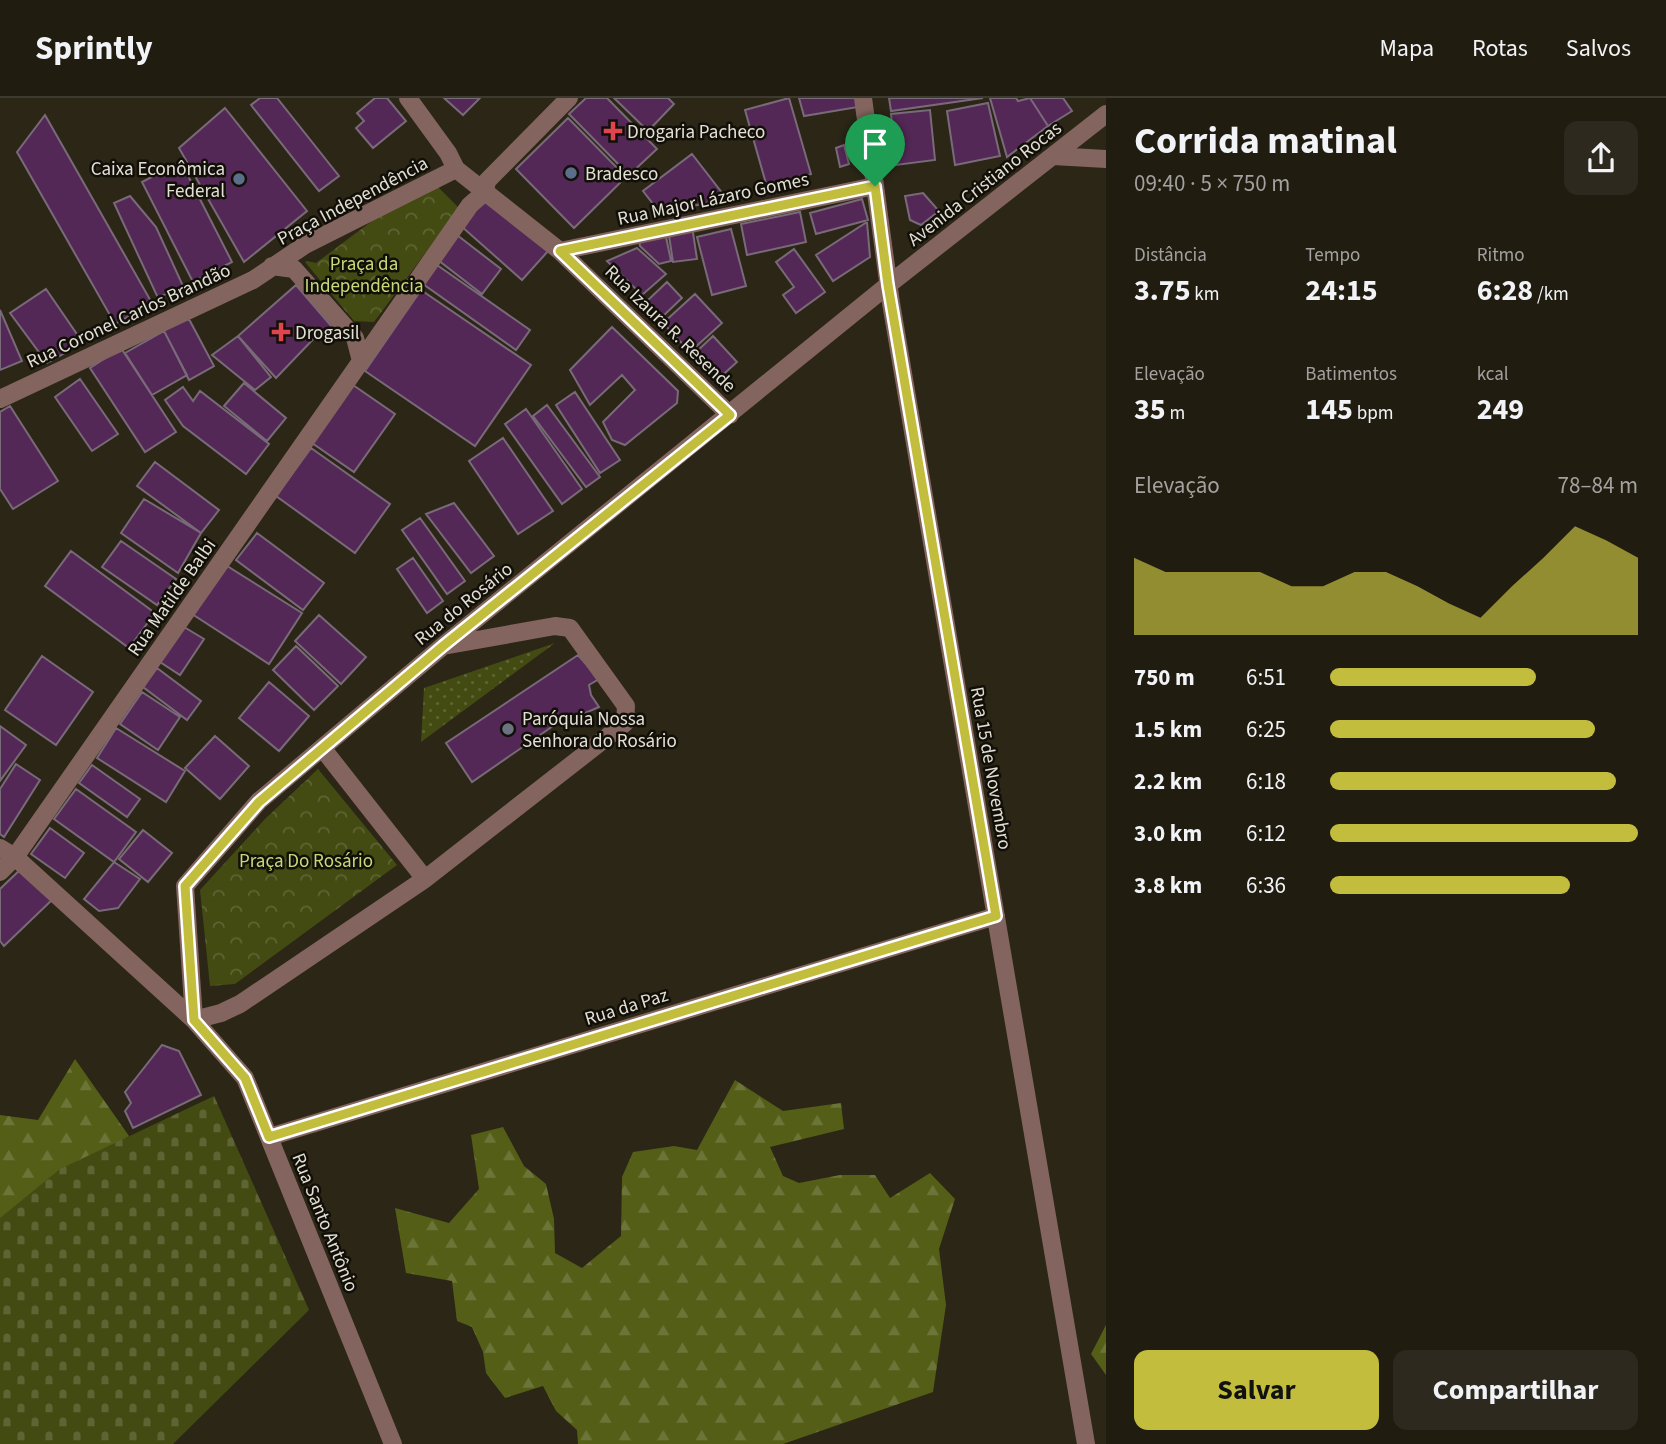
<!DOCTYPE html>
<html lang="pt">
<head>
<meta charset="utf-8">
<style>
  body { margin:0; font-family:"Source Sans 3",sans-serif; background:#2d291e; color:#f1f3f6; height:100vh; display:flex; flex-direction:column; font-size:26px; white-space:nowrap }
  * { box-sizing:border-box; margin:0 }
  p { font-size:23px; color:#a2a19f }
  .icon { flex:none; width:38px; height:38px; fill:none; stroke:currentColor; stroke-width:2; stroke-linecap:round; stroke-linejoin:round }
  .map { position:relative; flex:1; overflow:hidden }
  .side { display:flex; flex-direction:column; background:#201c10; width:560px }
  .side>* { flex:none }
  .pin { position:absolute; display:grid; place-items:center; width:60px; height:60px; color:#fff; margin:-72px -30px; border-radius:50% 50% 50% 0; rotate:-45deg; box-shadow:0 0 7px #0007 }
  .pin .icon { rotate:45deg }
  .round { display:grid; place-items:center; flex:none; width:74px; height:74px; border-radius:14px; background:#2d291e }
  .overview { display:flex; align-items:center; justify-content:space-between; height:119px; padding:0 28px }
  h1 { font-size:38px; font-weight:700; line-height:52px }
  .metrics { display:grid; grid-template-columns:repeat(3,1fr); gap:10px; height:119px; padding:7px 28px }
  .metrics div { display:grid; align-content:center }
  .metrics b { font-size:30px; font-weight:700 }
  .metrics small { font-size:19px; font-weight:400 }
  .metrics p { font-size:19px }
  .chart { height:196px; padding:14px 28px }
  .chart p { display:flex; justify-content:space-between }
  .chart svg { width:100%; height:126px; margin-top:7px; fill:#c3bd3e; opacity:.7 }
  .primary-button { display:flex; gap:14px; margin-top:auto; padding:14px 28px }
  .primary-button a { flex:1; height:80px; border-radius:14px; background:#c3bd3e; color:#111; font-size:28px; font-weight:700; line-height:80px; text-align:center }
  .primary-button a+a { background:#2d291e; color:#f1f3f6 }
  ul { padding:0 28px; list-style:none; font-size:23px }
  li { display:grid; grid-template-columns:112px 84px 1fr; align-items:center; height:52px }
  li i { height:18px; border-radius:9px; background:#c3bd3e }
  header { display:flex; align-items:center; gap:42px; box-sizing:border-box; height:98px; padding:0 35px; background:#201c10; border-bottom:2px solid #3d3a30 }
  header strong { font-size:33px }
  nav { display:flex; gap:38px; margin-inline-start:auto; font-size:24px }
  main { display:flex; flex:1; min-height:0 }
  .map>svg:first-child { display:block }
</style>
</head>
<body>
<header>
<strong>Sprintly</strong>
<nav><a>Mapa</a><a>Rotas</a><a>Salvos</a></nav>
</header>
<main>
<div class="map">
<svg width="1106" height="1346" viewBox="0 0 1106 1346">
  <defs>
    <pattern id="grass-dots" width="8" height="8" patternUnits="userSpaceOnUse" patternTransform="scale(1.75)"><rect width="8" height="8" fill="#434b12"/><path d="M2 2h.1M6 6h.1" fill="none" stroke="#5e6434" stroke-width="1.8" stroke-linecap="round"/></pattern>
    <pattern id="forest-firs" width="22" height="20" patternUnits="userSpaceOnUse" patternTransform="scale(1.75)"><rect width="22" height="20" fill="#545e17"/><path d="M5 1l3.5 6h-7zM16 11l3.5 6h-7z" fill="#6c7538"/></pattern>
    <pattern id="cemetery-stones" width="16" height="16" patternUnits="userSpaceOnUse" patternTransform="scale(1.75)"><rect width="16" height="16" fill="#434b12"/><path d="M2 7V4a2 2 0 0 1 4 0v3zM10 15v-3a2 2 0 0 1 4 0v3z" fill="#5e6434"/></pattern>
    <pattern id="park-crowns" width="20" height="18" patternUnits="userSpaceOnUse" patternTransform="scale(1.75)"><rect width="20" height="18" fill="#434b12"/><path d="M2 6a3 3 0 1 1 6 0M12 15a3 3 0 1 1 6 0" fill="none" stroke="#5e6434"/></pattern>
  </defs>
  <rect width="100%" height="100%" fill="#2b2616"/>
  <path fill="url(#grass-dots)" d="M555 545 421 644 424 590Z"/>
  <path fill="url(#forest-firs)" d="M75 961 129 1038 0 1121V1017L38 1022Z
    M735 982 783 1013 841 1005 844 1031 770 1049 783 1078 799 1085 840 1077H875L890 1100 930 1075 955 1101 939 1151 946 1207 933 1294 783 1346H578L577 1332 556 1313 543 1288 505 1300 486 1275 483 1254 472 1229 457 1223 452 1183 406 1175 395 1110 449 1125 479 1091 471 1037 503 1029 524 1068 546 1086 554 1121 555 1155 582 1170 621 1138 622 1079 633 1054 674 1048 697 1052Z
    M1106 1227V1277L1091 1256Z"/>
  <path fill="url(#cemetery-stones)" d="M214 998 309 1212 173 1346H0V1120L60 1071Z"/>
  <path fill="url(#park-crowns)" d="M436 87 459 110 374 224 354 223 305 164 307 163 316 165 396 105Z
    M318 671 397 767 235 886 210 888 200 792 265 721Z"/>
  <path fill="#542856" stroke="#796a79" stroke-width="2" d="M260 0H277L339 78 319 93 251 7Z
    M375 0H387L406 23 373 50 356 30 364 23 357 15Z
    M444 0H480L463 17Z
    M586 0H607L657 51 629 77 569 16Z
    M614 0H668L674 6 648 33Z
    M789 0 811 76 767 89 745 12Z
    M799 0H857L858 9 804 18Z
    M889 0H983L891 13Z
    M990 0H1016L1018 3 1030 0 1048 28 1007 59Z
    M1030 0H1063L1072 13 1048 28Z
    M988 5 1000 58 955 67 947 13Z
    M225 10 307 113 244 164 179 50Z
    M930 12 935 62 896 67 891 16Z
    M45 17 152 205 115 226 17 54Z
    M568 20 626 79 574 130 516 71Z
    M844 47 849 66 840 69 836 50Z
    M692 56 726 100 661 116 643 93Z
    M181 64 232 164 193 184 142 84Z
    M923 95 939 113 921 127 910 122 905 98Z
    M130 98 156 129 183 188 158 200 114 105Z
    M862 101 868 122 816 136 810 115Z
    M484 103 549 152 522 182 461 128Z
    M800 114 806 144 747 157 741 126Z
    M867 124 870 159 833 183 816 157Z
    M692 128 697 161 673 164 668 131Z
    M731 131 746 188 712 197 697 139Z
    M665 134 671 163 659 166 640 148 638 139Z
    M457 137 501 171 482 196 438 162Z
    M637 150 666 176 642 197 607 163Z
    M794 151 825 194 796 215 783 197 794 189 776 164Z
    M437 167 530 232 516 252 423 186Z
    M667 184 682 200 662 219 647 203Z
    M296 187 333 230 327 237 322 232 276 280 238 238Z
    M46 191 83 245 47 265 10 215Z
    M421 192 531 267 475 348 365 273Z
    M695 196 722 225 690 254 663 225Z
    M0 212 22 263 0 272Z
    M183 218 190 223 214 268 189 282 162 229Z
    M612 229 678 293 677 305 625 347 612 342 603 324 635 292 622 277 590 307 570 272Z
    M164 233 187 277 152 297 125 255Z
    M238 238 271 279 255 292 212 257Z
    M713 238 737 264 717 282 694 256Z
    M121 250 176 334 145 354 90 270Z
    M80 281 118 336 92 353 55 299Z
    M244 285 286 320 267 343 224 308Z
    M353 287 395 316 354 374 312 345Z
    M183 289 193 303 200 293 269 346 246 376 183 328 165 302Z
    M575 294 620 362 600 375 556 307Z
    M547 307 600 379 586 389 533 318Z
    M10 308 58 383 13 411 0 391V314Z
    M526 311 582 391 562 406 505 326Z
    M503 340 553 413 518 436 469 363Z
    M311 350 390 406 355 455 276 398Z
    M155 364 219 412 201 435 137 388Z
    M144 401 201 435 178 475 121 435Z
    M454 405 494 458 471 475 426 416Z
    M420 420 465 483 447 496 402 432Z
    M257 435 324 485 303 512 236 462Z
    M121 443 176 481 157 507 102 469Z
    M71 453 155 515 129 550 45 488Z
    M413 460 443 503 427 515 397 471Z
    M224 466 302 515 269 566 192 516Z
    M319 517 366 559 341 586 295 543Z
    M184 529 204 541 180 577 160 564Z
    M296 548 338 588 314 612 273 572Z
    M578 557 599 581 589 587 591 597 599 609 583 616 569 617 472 684 446 645Z
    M42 558 93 594 56 647 5 612Z
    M157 570 201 603 187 622 143 589Z
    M269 584 309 618 279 653 239 620Z
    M142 594 180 619 158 652 120 626Z
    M0 628 26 647 0 683Z
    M116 630 185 673 166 704 97 660Z
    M215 638 249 668 220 701 185 670Z
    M16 666 40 682 4 739 0 736V691Z
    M92 667 140 701 127 719 79 685Z
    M76 691 136 734 114 764 54 721Z
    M50 730 84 755 65 780 31 756Z
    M143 732 172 755 148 784 119 761Z
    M114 764 140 781 118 810 99 813 84 801Z
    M23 769 54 800 4 848 0 843V791Z
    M162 947 179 953 201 997 133 1030 125 1013 131 1005 125 994Z"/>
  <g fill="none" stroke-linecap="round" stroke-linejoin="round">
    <path stroke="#83645e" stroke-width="18" d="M408 0 448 55 456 71 560 153 730 317
      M863 0 891 205 1086 1346
      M1053 58 1106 61
      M485 94 487 83 569 0
      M560 153 875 88
      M272 168 294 171 355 240 361 263
      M0 301 253 182 305 147 456 71
      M443 548 555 528 570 530 626 608 625 625 425 781 240 906 221 915 194 922 185 788 259 703 443 548 888 187 1106 16
      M323 651 425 781
      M0 750 15 759 194 922 245 980 393 1346
      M0 774 15 759 470 107 485 94
      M269 1039 996 818"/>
  </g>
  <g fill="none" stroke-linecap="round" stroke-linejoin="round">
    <defs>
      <path id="route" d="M875 88 888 187 996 818 269 1039 245 980 194 922 185 788 259 704 443 548 730 317 560 153Z"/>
    </defs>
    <use href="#route" stroke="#fff" stroke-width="14"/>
    <use href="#route" stroke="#c3bd3e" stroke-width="9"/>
  </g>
  <g fill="#e0444e" stroke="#110f08" stroke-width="2.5">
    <path d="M609.5 22.5h7v7h7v7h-7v7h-7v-7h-7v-7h7z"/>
    <path d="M277.5 223.5h7v7h7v7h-7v7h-7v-7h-7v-7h7z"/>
  </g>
  <g fill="#5c6f8a" stroke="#110f08" stroke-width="2.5">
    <circle cx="571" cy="75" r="7"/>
    <circle cx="239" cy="81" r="7"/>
  </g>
  <circle fill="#6b7280" stroke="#110f08" stroke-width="2.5" cx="508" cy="631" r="7"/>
  <g text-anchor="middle" stroke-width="5" stroke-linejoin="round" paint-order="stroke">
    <g font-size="19" fill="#e2dfd5" stroke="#110f08" text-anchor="start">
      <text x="627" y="40">Drogaria Pacheco</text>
      <text x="225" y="77" text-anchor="end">Caixa Econômica<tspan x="225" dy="22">Federal</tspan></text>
      <text x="585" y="82">Bradesco</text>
      <text x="295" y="241">Drogasil</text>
      <text x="522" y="627">Paróquia Nossa<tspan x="522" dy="22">Senhora do Rosário</tspan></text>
    </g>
    <g font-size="19" fill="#e2dfd5" stroke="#110f08">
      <text transform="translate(984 85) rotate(-38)" y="7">Avenida Cristiano Rocas</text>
      <text transform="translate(713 100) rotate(-12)" y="7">Rua Major Lázaro Gomes</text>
      <text transform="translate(352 102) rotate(-28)" y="7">Praça Independência</text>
      <text transform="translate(128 217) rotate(-25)" y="7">Rua Coronel Carlos Brandão</text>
      <text transform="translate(671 230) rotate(44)" y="7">Rua Izaura R. Resende</text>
      <text transform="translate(171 499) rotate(-55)" y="7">Rua Matilde Balbi</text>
      <text transform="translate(463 505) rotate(-39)" y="7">Rua do Rosário</text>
      <text transform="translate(992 670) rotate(80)" y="7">Rua 15 de Novembro</text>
      <text transform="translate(626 908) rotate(-17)" y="7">Rua da Paz</text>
      <text transform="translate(326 1124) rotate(68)" y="7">Rua Santo Antônio</text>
    </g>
    <g font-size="19" fill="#c8d978" stroke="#110f08">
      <text x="364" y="172">Praça da<tspan x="364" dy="22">Independência</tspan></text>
      <text x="306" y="769">Praça Do Rosário</text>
    </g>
  </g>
</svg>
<div class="pin" style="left:875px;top:88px;background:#1e9e55"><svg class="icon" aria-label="arrive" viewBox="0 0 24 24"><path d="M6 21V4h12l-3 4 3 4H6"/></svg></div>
</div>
<section class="side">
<div class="overview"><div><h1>Corrida matinal</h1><p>09:40 · 5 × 750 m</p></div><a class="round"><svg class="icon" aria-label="share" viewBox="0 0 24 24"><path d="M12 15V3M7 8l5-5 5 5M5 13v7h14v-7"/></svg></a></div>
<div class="metrics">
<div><p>Distância</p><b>3.75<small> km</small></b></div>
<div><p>Tempo</p><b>24:15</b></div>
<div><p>Ritmo</p><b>6:28<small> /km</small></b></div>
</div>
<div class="metrics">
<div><p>Elevação</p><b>35<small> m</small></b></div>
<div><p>Batimentos</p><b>145<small> bpm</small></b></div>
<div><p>kcal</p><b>249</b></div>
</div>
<div class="chart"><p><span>Elevação</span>78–84 m</p>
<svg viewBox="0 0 160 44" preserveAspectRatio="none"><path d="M0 44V17L10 22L20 22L30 22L40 22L50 27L60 27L70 22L80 22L90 27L100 33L110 38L120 27L130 17L140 6L150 11L160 17V44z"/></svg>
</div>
<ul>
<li><b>750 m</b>6:51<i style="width:67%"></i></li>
<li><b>1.5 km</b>6:25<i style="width:86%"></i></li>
<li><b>2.2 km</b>6:18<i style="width:93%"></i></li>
<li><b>3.0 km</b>6:12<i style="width:100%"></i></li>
<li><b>3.8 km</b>6:36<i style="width:78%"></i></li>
</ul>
<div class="primary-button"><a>Salvar</a><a>Compartilhar</a></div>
</section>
</main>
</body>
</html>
